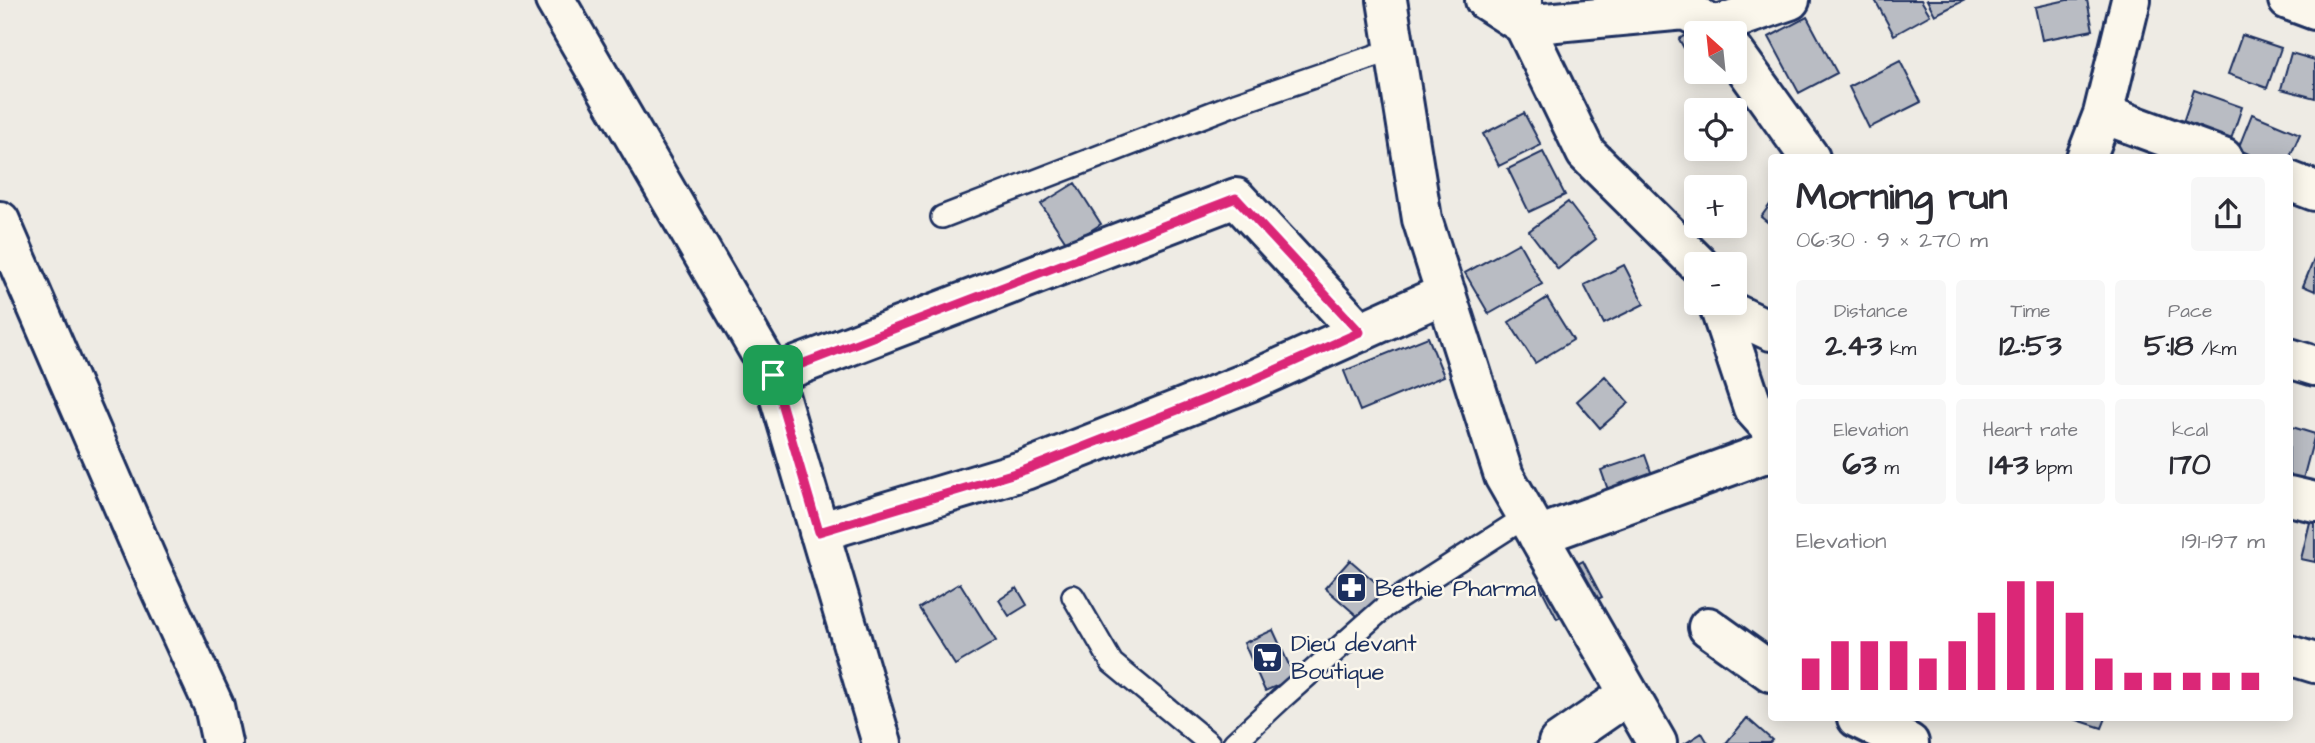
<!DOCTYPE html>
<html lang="en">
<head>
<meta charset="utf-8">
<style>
  body { margin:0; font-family:"Architects Daughter",sans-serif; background:#f7f7f7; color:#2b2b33; height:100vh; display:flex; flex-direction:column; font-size:26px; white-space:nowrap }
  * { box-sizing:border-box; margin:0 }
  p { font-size:23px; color:#7c7c81 }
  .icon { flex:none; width:38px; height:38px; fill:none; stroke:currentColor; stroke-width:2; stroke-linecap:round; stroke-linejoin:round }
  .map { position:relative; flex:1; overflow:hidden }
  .drawer { position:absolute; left:1768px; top:154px; width:525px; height:567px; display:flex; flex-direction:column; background:#fff; border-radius:7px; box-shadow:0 4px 18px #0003 }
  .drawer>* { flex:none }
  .needle { width:46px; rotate:333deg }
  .buttons { position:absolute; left:1684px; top:21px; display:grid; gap:14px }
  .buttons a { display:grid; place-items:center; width:63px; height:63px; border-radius:7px; background:#fff; box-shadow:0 4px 18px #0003; font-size:35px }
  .pin { position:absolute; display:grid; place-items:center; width:60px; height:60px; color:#fff; margin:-30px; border-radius:14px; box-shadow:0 4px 10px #0006 }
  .round { display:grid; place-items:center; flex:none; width:74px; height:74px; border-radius:7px; background:#f7f7f7 }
  .head { display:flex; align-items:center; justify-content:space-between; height:119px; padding:0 28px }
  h1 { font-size:38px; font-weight:700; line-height:52px }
  .stats { display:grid; grid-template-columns:repeat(3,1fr); gap:10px; height:119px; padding:7px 28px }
  .stats div { display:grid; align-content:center; border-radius:7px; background:#f7f7f7; text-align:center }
  .stats b { font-size:30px; font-weight:700 }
  .stats small { font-size:19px; font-weight:400 }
  .stats p { font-size:19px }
  .chart { height:196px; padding:14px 28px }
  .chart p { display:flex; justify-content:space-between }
  .chart svg { width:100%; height:126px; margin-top:7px; stroke:#db2777; stroke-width:6 }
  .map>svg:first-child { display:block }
</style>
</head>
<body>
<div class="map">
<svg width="2315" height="743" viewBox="0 0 2315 743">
  <rect width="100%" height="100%" fill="#eeebe4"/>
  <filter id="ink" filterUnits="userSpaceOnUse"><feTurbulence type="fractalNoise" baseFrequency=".0143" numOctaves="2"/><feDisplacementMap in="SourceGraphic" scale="14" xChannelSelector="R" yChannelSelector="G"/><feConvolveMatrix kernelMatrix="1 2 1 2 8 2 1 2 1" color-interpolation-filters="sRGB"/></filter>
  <g filter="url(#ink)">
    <path fill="#b9bcc3" stroke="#1b2f5e" stroke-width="2" d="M1875 0H1921L1930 15 1894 35Z
      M1927 0H1965L1935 15Z
      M2067 0H2087L2093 30 2042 40 2035 7Z
      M1807 17 1837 73 1799 93 1769 37Z
      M1706 23 1696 33V70L1679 39Z
      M2242 35 2281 48 2267 88 2228 74Z
      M2291 53 2315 60V98L2281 89Z
      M1900 61 1921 102 1869 128 1849 87Z
      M2194 90 2242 107 2227 151 2179 134Z
      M1524 113 1541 145 1499 166 1483 134Z
      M2252 114 2300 134 2289 159 2257 158 2238 149Z
      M1543 152 1565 195 1529 212 1508 169Z
      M1075 183 1101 224 1068 245 1041 204Z
      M1568 202 1596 239 1558 269 1529 231Z
      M1771 203V225L1761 217Z
      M1519 243 1542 284 1489 314 1465 273Z
      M2315 257V291L2303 286Z
      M1624 265 1644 304 1604 324 1584 285Z
      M1547 298 1573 340 1535 363 1509 322Z
      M1428 337 1444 376 1360 411 1344 371Z
      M1605 376 1629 403 1600 428 1577 401Z
      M2289 426 2315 434 2302 483 2289 478Z
      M1645 455 1657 489 1613 504 1601 470Z
      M2311 518 2315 519V562L2301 559Z
      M1350 560 1388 593 1363 621 1325 588Z
      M1583 561 1602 597 1557 619 1539 584Z
      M960 583 996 641 955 665 919 608Z
      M1017 588 1027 605 1009 616 999 600Z
      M1273 630 1295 678 1265 691 1244 643Z
      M1747 718 1772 740 1769 743H1726Z
      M2071 718H2106L2102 728Z
      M1702 733 1708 743H1686Z"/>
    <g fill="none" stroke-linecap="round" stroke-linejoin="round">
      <defs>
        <path id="lane" d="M942 217 1235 104 1395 49
          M1073 596 1112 663 1209 743
          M1234 743 1281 699 1385 607 1527 516"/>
        <path id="street" d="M1387 0 1422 219 1504 476 1657 743
          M1485 0 1524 25 1685 10 1715 26 1790 0
          M1522 0 1524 25 1586 153 1698 264
          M2288 0 2315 10
          M1734 52 1810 158
          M2103 114 2131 0
          M2086 158 2103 114 2223 158
          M2289 181 2315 191
          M0 221 146 558 214 706 222 743
          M1718 303 1753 408 1771 428
          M1722 303 1725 309 1771 331
          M2289 358 2315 366
          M773 375 1236 198 1360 332
          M2289 496 2315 502
          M819 532 1025 470 1251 381 1446 293
          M1538 536 1771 451
          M1708 627 1771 672
          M2289 655 2315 663
          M1857 718 1909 743
          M1558 743 1629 694"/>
        <path id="secondary" d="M555 0 773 375 882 743"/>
      </defs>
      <use href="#lane" stroke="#1b2f5e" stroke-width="26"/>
      <use href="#street" stroke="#1b2f5e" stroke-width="44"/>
      <use href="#secondary" stroke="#1b2f5e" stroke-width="44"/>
      <use href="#lane" stroke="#fbf7ec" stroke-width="21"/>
      <use href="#street" stroke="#fbf7ec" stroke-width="38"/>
      <use href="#secondary" stroke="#fbf7ec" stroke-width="38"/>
    </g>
  </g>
  <g fill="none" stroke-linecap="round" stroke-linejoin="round" filter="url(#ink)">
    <defs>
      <path id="route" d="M1236 198 1360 332 1251 381 1025 470 819 532 773 375Z"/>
    </defs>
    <use href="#route" stroke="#fff" stroke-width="14"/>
    <use href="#route" stroke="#db2777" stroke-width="9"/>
  </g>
  <defs>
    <symbol id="pharmacy-square" viewBox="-11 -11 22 22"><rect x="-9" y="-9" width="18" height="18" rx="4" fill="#1b2f5e" stroke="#fbf7ec"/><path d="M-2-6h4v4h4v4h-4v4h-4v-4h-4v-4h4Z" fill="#fff"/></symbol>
    <symbol id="supermarket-square" viewBox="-11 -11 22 22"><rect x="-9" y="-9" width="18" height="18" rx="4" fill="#1b2f5e" stroke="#fbf7ec"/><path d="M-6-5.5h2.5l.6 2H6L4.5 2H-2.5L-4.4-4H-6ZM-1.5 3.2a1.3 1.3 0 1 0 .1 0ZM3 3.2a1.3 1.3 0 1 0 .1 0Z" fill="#fff"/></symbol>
  </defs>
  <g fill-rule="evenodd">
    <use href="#pharmacy-square" x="1334" y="570" width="35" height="35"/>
    <use href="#supermarket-square" x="1250" y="640" width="35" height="35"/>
  </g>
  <g text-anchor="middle" stroke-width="5" stroke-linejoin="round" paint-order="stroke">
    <g font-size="24" fill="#1b2f5e" stroke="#fbf7ec" text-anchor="start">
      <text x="1375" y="596">Bethie Pharma</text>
      <text x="1291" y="651">Dieu devant<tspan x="1291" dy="28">Boutique</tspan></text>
    </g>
  </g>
</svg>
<div class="buttons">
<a><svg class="needle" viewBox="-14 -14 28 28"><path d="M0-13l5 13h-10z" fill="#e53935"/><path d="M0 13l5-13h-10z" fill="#7c7c81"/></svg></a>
<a><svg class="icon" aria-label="locate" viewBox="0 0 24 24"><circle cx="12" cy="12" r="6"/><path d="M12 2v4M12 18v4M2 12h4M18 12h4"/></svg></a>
<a>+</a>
<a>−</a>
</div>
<div class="pin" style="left:773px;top:375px;background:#1e9e55"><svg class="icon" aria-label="arrive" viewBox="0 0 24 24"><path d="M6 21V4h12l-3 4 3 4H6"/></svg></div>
<section class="drawer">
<div class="head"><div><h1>Morning run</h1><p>06:30 · 9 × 270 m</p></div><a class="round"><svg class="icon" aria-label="share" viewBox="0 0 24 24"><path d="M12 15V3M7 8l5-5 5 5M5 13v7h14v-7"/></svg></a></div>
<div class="stats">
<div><p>Distance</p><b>2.43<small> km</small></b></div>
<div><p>Time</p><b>12:53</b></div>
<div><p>Pace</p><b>5:18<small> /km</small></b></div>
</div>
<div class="stats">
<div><p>Elevation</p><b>63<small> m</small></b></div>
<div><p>Heart rate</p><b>143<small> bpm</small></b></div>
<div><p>kcal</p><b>170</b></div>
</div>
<div class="chart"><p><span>Elevation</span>191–197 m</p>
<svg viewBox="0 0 160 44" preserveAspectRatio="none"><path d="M5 44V33M15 44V27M25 44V27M35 44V27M45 44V33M55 44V27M65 44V17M75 44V6M85 44V6M95 44V17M105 44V33M115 44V38M125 44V38M135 44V38M145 44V38M155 44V38"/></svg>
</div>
</section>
</div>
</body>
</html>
